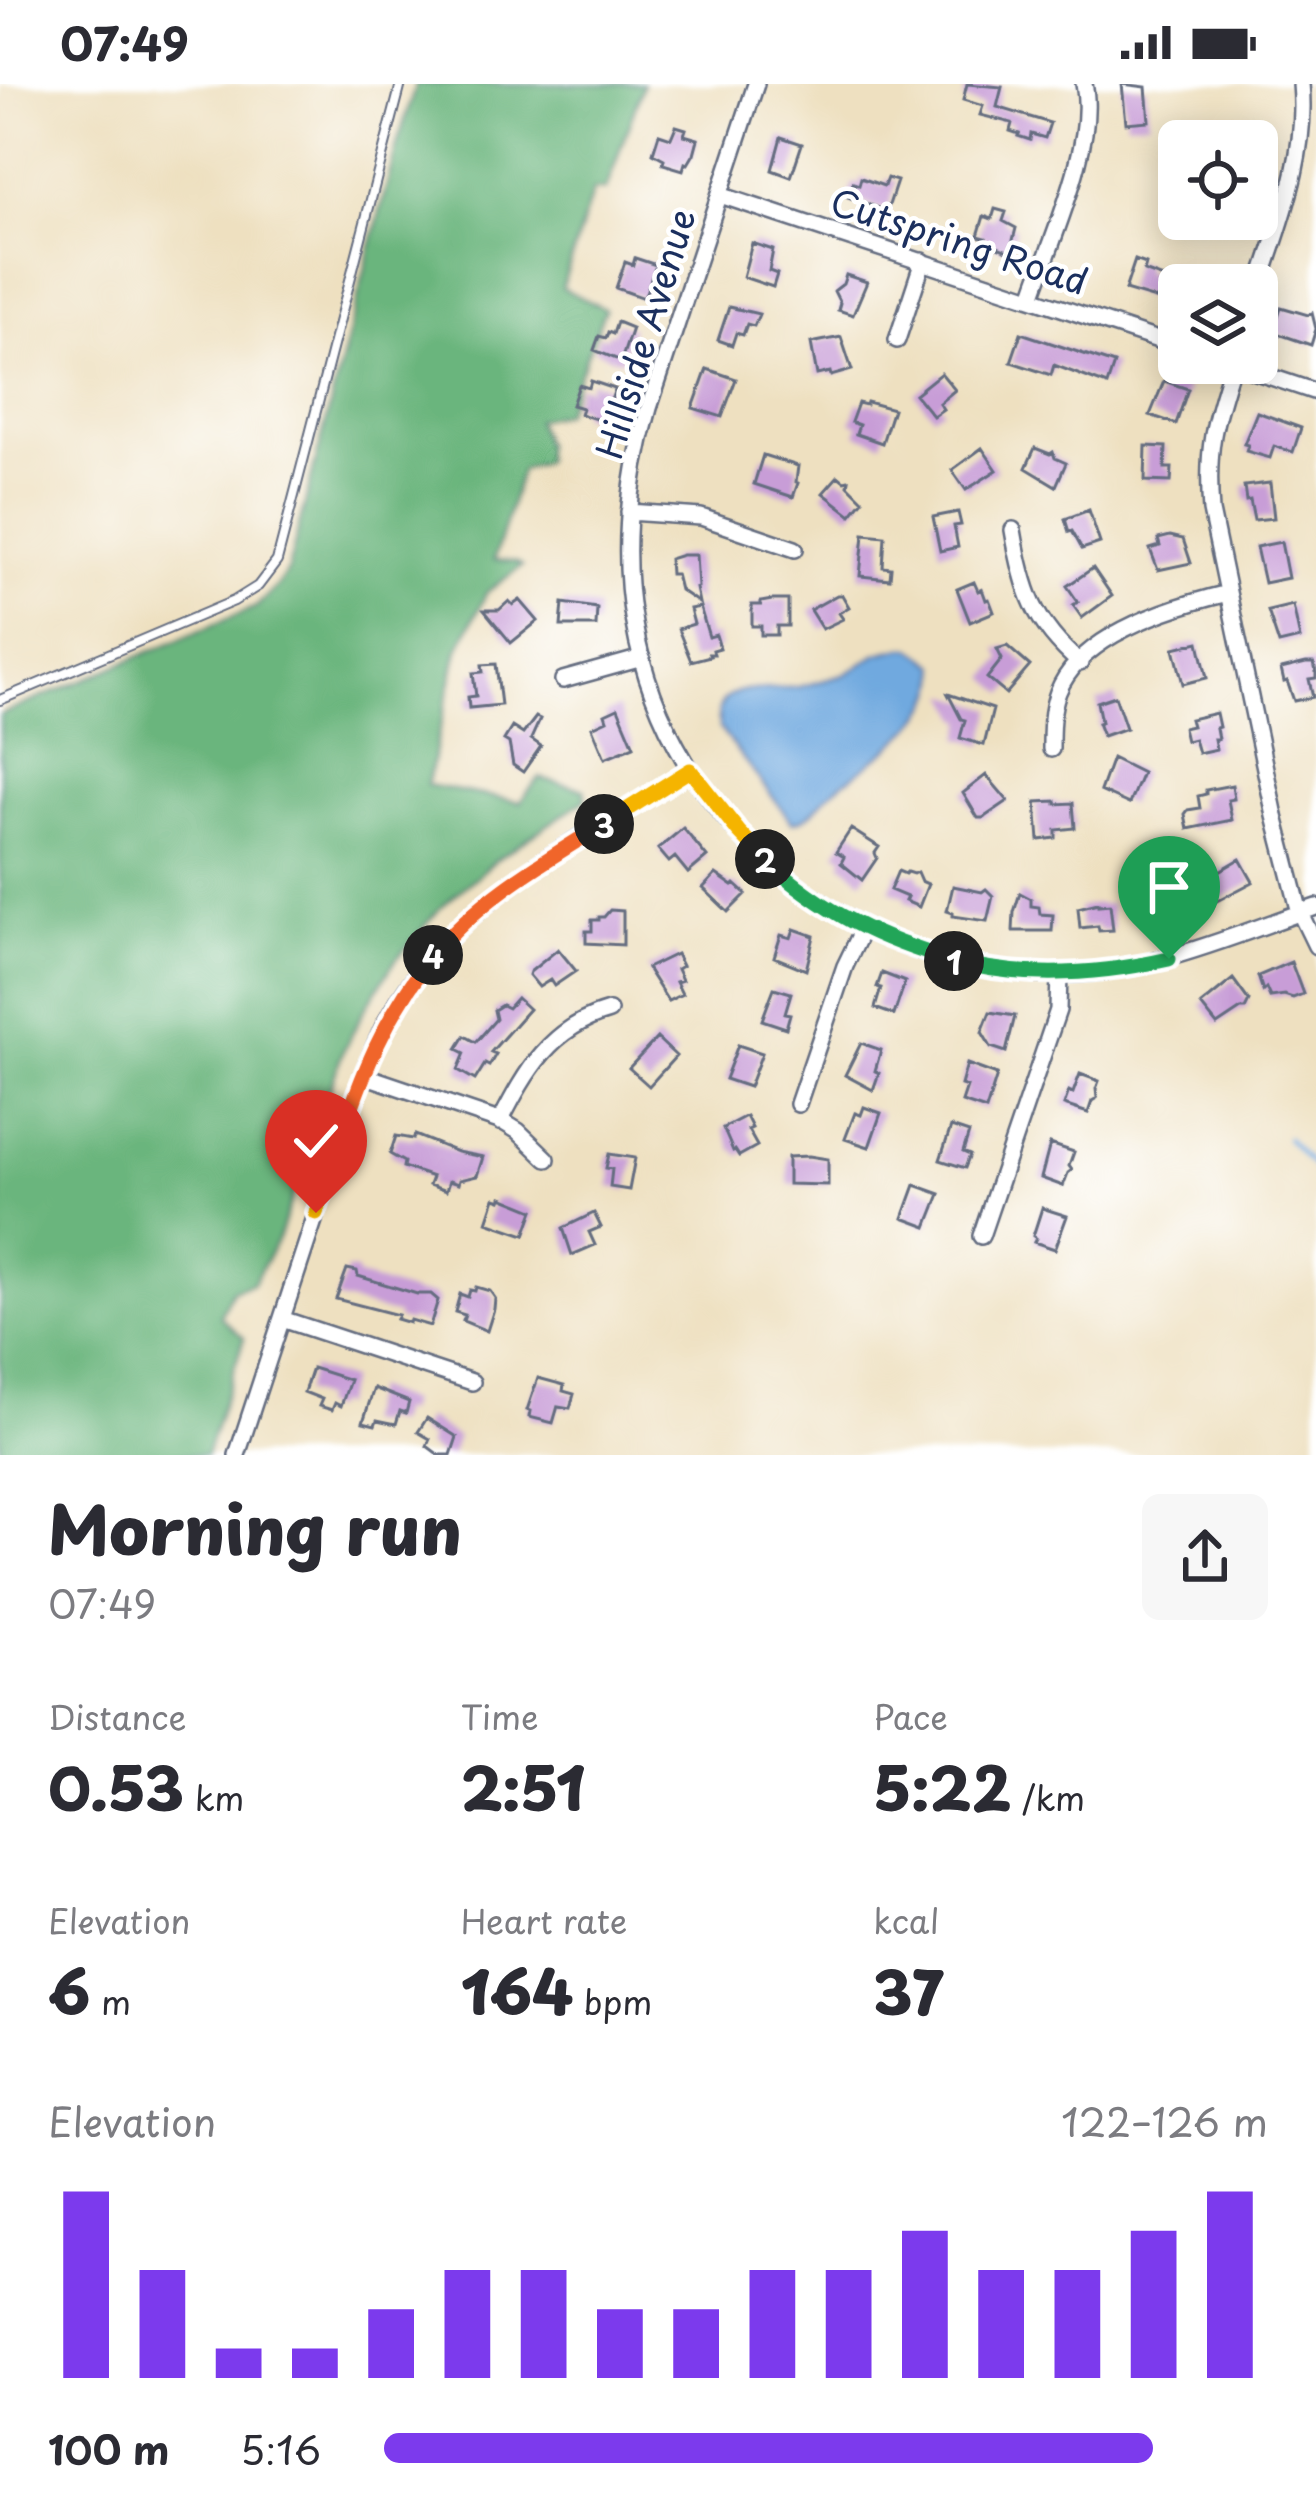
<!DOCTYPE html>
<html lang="en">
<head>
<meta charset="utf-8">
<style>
  body { margin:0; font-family:"Playpen Sans",sans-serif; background:#f7f7f7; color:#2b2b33; height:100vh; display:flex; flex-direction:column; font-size:45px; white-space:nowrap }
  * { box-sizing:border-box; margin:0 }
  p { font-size:39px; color:#7c7c81 }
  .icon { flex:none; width:66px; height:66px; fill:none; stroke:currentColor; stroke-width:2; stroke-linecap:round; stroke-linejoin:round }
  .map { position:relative; height:1371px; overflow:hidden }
  .details { display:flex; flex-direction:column; background:#fff; flex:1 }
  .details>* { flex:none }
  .buttons { position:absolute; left:1158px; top:36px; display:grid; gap:24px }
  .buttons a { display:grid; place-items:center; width:120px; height:120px; border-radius:18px; background:#fff; box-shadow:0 6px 30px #0003; font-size:60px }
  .pin { position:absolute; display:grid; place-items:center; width:102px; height:102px; color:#fff; margin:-123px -51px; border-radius:50% 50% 50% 0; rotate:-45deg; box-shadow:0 0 12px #0007 }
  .pin .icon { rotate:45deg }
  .km { position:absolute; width:60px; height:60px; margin:-30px; border-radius:50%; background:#222; color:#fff; font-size:33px; line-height:60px; text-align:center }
  .round { display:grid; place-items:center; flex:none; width:126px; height:126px; border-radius:18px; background:#f7f7f7 }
  .head { display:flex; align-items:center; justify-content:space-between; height:204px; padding:0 48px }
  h1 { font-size:66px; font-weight:800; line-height:90px }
  .metrics { display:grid; grid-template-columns:repeat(3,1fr); gap:18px; height:204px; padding:12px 48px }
  .metrics div { display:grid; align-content:center }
  .metrics b { font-size:60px; font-weight:800 }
  .metrics small { font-size:33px; font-weight:400 }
  .metrics p { font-size:33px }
  .chart { height:336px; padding:24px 48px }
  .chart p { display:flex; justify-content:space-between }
  .chart svg { width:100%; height:216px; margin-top:12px; stroke:#7c3aed; stroke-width:6 }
  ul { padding:0 48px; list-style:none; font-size:39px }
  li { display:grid; grid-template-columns:192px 144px 1fr; align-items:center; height:90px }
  li i { height:30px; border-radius:15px; background:#7c3aed }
  .status { display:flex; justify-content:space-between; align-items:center; height:84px; padding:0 60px; background:#fff; direction:ltr }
  .status svg { height:33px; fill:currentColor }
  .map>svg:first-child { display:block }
</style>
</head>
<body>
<div class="status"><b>07:49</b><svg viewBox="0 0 49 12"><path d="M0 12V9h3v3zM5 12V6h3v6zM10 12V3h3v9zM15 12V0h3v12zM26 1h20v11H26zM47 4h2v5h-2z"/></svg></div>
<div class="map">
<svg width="1316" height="1371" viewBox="0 0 1316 1371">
  <rect width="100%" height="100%" fill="#fff"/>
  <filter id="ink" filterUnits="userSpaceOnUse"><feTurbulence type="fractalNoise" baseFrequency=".00833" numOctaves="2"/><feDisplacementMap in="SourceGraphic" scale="24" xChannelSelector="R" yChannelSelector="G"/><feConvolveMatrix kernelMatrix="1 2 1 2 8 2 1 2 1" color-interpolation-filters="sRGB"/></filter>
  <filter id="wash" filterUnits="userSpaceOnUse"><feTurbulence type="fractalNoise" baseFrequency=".004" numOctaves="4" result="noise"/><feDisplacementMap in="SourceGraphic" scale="48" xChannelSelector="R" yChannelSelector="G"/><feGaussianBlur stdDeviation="2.7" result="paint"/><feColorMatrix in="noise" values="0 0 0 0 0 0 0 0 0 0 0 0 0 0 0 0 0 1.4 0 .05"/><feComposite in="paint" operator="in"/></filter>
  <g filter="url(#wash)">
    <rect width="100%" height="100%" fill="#eee0c0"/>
    <path fill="#6ab57d" stroke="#42726e" stroke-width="3" d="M416 0H643L606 106H593L562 204 605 225 564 329 536 336 544 359V378L521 386 494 476 516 478 522 482 487 508 458 566 427 701 520 718 539 694 584 705 586 715 497 775 441 823 395 877 363 928 343 967 278 1155 253 1199 232 1206 220 1232 244 1254 206 1371H0V631L256 523 278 501 288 485 397 61Z"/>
    <path fill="#6fa9df" stroke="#456c9e" stroke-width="3" d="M903 564H912L937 581C949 631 868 679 835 705 819 717 812 736 792 738L720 645C715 625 721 613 741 607L799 603 844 591 878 570Z"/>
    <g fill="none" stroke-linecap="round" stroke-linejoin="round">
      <path stroke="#6fa9df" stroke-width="4.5" d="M1287 1054 1316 1086"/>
    </g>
    <g id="blocks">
      <path fill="#c89dd7" d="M967 0 1002 3 997 23 1050 39 1045 54 1031 50 1030 56 1018 52 1019 50 1010 47 1012 39 980 31 983 22 963 16Z
        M1122 0 1146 3 1149 37 1126 39Z
        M676 42 686 45 684 51 698 55 694 70 688 80 685 79 683 86 663 80 664 75 653 69 659 50 671 54Z
        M781 53 802 60 791 93 772 86Z
        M861 94 884 102 887 94 897 97 887 127 848 113 853 99 859 101Z
        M995 125 1006 128 1003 137 1016 144 1010 168 985 158 986 154 978 152 984 132 992 135Z
        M752 159 773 166 769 187 777 190 773 203 743 193Z
        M635 174 656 181 644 214 616 204 625 178 633 181Z
        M1135 176 1146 180 1144 187 1166 195 1164 203 1169 204 1165 218 1125 206Z
        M846 191 867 198 853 231 838 226 840 219 834 207 843 200Z
        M729 223 759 230 754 242 747 240 743 251 736 249 732 261 718 256Z
        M1281 223 1308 231 1312 229 1316 245 1311 261 1273 248Z
        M617 238 632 244 621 277 594 266 599 252 606 254 608 248 613 250Z
        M1021 249 1114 280 1107 301 1054 281 1051 291 1011 278Z
        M841 253 852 286 831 292 830 288 817 291 811 259Z
        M707 285 736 295 722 333 693 324Z
        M941 289 955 306 939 319 943 325 933 332 915 310Z
        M591 297 615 305 610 319 599 336 580 330 582 324 572 321 579 301 589 304Z
        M1164 297 1188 305 1176 340 1150 331Z
        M867 318 893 325 882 359 856 350 859 341 851 338 858 319 866 321Z
        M1257 328 1301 344 1293 368 1274 362 1270 374 1246 367 1248 361 1244 360Z
        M1146 362 1166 363 1165 384H1172L1171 398 1145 397Z
        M982 364 997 386 966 406 952 386Z
        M1035 364 1050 370 1053 368 1055 374 1066 379 1056 402 1026 384Z
        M763 371 798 382 796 398 798 399 793 413 754 400Z
        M838 392 844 397 849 396 848 401 863 416 851 431 823 409Z
        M1270 399 1274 434 1254 436 1250 416 1246 417 1244 402Z
        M1089 426 1100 459 1082 465 1072 447 1069 448 1065 435Z
        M958 428 961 441 954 442 958 463 940 467 933 433Z
        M864 450 885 452 883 483 891 484 890 495 860 492Z
        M1170 452 1183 455 1191 479 1158 486 1150 465 1160 462 1158 455Z
        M1281 458 1288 494 1264 499 1256 463Z
        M682 471H696L698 503 696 504 699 519 680 506 676 490H670L669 475Z
        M1093 484 1112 512 1082 534 1073 521 1078 518 1067 502Z
        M974 498 978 507 982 505 986 516 989 515 994 528 970 538 957 505Z
        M837 511H842L849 523 839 529 843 535 822 545 810 526Z
        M520 516 538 537 511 559 484 526H499L509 517 513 521Z
        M772 516H788V542H777V551H761V542H752V521H761V518Z
        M563 519 597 524 596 542H561Z
        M1293 521 1300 555 1279 560 1268 527Z
        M700 523 709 553 716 551 720 564 713 566 714 570H709L710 572 691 577 678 545 694 540 690 525Z
        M1199 558 1207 594 1183 600 1174 564Z
        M1007 562 1030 582 1006 610 987 594 1002 575 997 565Z
        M1306 579H1314L1316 588V594L1309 595 1313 613 1294 617 1287 597 1284 598 1281 585Z
        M496 580 501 621 469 624 468 613 476 612 473 589 483 588 482 581Z
        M948 610 993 625 984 661 960 654 965 636 961 635Z
        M1115 612 1126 644 1103 652 1098 639 1101 638 1097 618Z
        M618 624 634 662 605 674 592 643 607 636 605 630Z
        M1216 629 1219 643 1216 644 1218 655H1214L1216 665 1198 669 1194 655 1186 657 1183 644 1192 642 1190 635Z
        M536 633 540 635 531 655 541 662 523 688 513 681 509 659 504 656 512 643 523 650Z
        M1112 674 1142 689 1129 720 1100 707Z
        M986 691 1008 717 983 734H978L963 709Z
        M1232 701 1234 715 1228 716 1232 736 1188 745 1185 730 1188 726 1200 724 1198 712 1206 710V706Z
        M1056 717V720L1073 719 1075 744 1056 746V754L1039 756 1036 718Z
        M683 744 707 773 688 789 675 773 669 778 658 765Z
        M851 745 879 763 875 769 877 774 862 796 841 779 844 773 836 768Z
        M1240 775 1253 798 1213 819 1218 788Z
        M898 787 905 790 907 788 913 790 917 788 921 797 928 800 919 823 905 817 907 813 890 806Z
        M716 790 733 802 735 800 746 810 728 828 703 804Z
        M953 802 982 808 986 805 993 812 987 837 953 832V829L947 827Z
        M1149 806 1151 812 1160 809 1162 816 1175 812 1179 828 1145 837 1143 830 1140 831 1136 809Z
        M1020 809 1031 815V822L1039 823 1040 830 1053 831 1052 847H1013L1014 828Z
        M1098 819V821L1110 820 1113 846 1099 847 1098 842 1080 844 1078 824Z
        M610 826 623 827V861L586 859V847H592V836H599V833H604Z
        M794 845 814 852 806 886 774 873 781 851 791 854Z
        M558 865 576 887 554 902 550 896 539 903 529 891 530 888Z
        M676 870 682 882 677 885 682 896 676 898 682 910 668 917 647 884Z
        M1291 878 1303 910 1293 914 1284 911 1270 913 1266 904 1263 907 1258 892Z
        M882 889 905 898 894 931 875 924 881 904 877 903Z
        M1233 895 1249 917 1245 925H1241L1217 941 1201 921Z
        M774 904 791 909 785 929 790 930 786 944 762 936Z
        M517 914 529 925 491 968 496 970 489 982 485 980 475 996 458 986 465 969 457 965 465 952 476 958 496 935 494 926 502 921 508 924Z
        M990 928 1015 932 1006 968 991 963 982 948Z
        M657 954 676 972 649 1002 629 984Z
        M861 959 881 966 875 987 879 989 873 1006 845 991Z
        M738 961 762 969 749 1003 725 995Z
        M967 980 997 991 986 1026 962 1018 967 1003 961 1001Z
        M1080 990 1099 997 1096 1005 1097 1014 1092 1017 1088 1029 1064 1021 1069 1007 1073 1009Z
        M864 1023 881 1029 869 1063 845 1055 855 1029 861 1031Z
        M746 1032 752 1044 748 1046 757 1062 739 1072 735 1066 733 1067 723 1044Z
        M951 1043 969 1049 963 1068 970 1071 965 1084 940 1076Z
        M415 1051 457 1068 483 1073 477 1092 459 1096 458 1100 449 1097 446 1107 429 1101 432 1093 403 1083 404 1078 390 1070 396 1052 413 1055Z
        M1050 1060 1074 1068 1069 1082 1072 1086 1068 1089 1063 1102 1041 1094Z
        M609 1070 635 1074 629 1106 610 1103 612 1085 606 1084Z
        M809 1072 828 1075V1101L788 1100V1073Z
        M915 1101 940 1110 927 1143 903 1134Z
        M502 1113 534 1126 525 1151 487 1138 495 1114 501 1116Z
        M1042 1124 1067 1132 1055 1165 1034 1158 1036 1154 1033 1152Z
        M594 1129 601 1143 589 1148 595 1161 572 1171 563 1144Z
        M347 1185 357 1187 358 1192 417 1210H431L438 1216 430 1242 410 1236 409 1239 396 1235 398 1231 336 1215Z
        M476 1203 490 1207 495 1214 494 1225 487 1247 463 1237 465 1231 455 1228 460 1210 468 1213 470 1206 475 1207Z
        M312 1284 350 1296 341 1322 335 1319 332 1326 319 1322 322 1315 304 1308Z
        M538 1294 564 1301 563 1307 574 1310 570 1324 558 1322 553 1339 529 1333 530 1327 527 1326Z
        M374 1304 409 1318 406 1329 400 1327 396 1340 377 1336 375 1341 363 1338Z
        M427 1334 457 1353 451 1371H439L427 1362 430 1355 418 1348Z"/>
    </g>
  </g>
  <g filter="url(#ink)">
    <use href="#blocks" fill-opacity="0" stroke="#656d80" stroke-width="3"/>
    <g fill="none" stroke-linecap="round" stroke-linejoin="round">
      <defs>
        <path id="service" d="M0 616 234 517 258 502 277 477 401 0"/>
        <path id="minor" d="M756 0 649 324C629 394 621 467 634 540 668 738 853 889 1053 890 1147 891 1229 853 1316 823
          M720 111 1179 263
          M1257 210C1279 141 1308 74 1301 0
          M1032 213C1051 156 1097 57 1084 0
          M897 256 923 177
          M1229 279 1316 308
          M1233 279C1214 338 1206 363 1211 427L1275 732 1300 829 1316 862
          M629 428 701 433 795 465
          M1013 446C1023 505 1033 539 1080 579
          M563 596 642 574
          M1051 665C1051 646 1051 626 1058 608 1081 550 1174 522 1228 509
          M363 991 505 1039 518 1047 547 1075
          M798 1020 845 882 863 845
          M500 1038C526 987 551 943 609 927
          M981 1152 1058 926 1059 890
          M282 1235 472 1298
          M237 1371 351 1024C362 995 372 965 386 938 451 817 578 756 690 687"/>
      </defs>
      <use href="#service" stroke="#656d80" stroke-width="12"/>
      <use href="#minor" stroke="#656d80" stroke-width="20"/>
      <use href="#service" stroke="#fff" stroke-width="8"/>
      <use href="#minor" stroke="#fff" stroke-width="15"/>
    </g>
  </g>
  <g fill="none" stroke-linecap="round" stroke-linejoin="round" filter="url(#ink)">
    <defs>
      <path id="split-1" d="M954 877C1025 896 1098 891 1169 875"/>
      <path id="split-2" d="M765 775C824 829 878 855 954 877"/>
      <path id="split-3" d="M604 740 690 686 739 748 765 775"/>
      <path id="split-4" d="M433 871C480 814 543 778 604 740"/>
      <path id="split-5" d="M338 1064C361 991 385 932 433 871"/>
      <path id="split-6" d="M316 1129 338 1064"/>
    </defs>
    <use href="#split-1" stroke="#fff" stroke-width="24"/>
    <use href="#split-2" stroke="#fff" stroke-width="24"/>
    <use href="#split-3" stroke="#fff" stroke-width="24"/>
    <use href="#split-4" stroke="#fff" stroke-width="24"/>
    <use href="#split-5" stroke="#fff" stroke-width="24"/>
    <use href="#split-6" stroke="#fff" stroke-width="24"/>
    <use href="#split-1" stroke="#22a559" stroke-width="15"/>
    <use href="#split-2" stroke="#22a559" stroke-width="15"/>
    <use href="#split-3" stroke="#f5b400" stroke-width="15"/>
    <use href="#split-4" stroke="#f0652b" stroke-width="15"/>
    <use href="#split-5" stroke="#f0652b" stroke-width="15"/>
    <use href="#split-6" stroke="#f5b400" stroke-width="15"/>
  </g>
  <g text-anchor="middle" stroke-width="9" stroke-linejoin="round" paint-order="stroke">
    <g font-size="36" fill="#1b2f5e" stroke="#fff">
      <text transform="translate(959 158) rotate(18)" y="13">Cutspring Road</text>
      <text transform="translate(646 250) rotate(-73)" y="13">Hillside Avenue</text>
    </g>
  </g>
</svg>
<div class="buttons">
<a><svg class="icon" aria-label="locate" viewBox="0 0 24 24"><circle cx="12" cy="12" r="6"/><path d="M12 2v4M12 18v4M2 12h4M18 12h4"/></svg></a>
<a><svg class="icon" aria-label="layers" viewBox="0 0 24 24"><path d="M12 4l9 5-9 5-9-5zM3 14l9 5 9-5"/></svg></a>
</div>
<div class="pin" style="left:1169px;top:875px;background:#1e9e55"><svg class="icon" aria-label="arrive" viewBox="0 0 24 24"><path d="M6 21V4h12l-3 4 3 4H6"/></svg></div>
<div class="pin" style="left:316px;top:1129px;background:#d93025"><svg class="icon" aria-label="check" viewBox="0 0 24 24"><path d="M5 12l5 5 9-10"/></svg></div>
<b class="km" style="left:954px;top:877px">1</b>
<b class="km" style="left:765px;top:775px">2</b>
<b class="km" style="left:604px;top:740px">3</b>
<b class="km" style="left:433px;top:871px">4</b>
</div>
<section class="details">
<div class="head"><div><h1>Morning run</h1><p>07:49</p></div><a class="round"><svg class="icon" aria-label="share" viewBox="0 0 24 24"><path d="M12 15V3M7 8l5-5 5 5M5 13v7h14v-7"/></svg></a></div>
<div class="metrics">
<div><p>Distance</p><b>0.53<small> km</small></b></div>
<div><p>Time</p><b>2:51</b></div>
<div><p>Pace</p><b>5:22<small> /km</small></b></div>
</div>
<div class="metrics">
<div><p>Elevation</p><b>6<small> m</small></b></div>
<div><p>Heart rate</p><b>164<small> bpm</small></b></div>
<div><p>kcal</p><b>37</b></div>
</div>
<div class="chart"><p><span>Elevation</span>122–126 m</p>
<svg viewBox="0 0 160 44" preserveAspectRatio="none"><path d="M5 44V6M15 44V22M25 44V38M35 44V38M45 44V30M55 44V22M65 44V22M75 44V30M85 44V30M95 44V22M105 44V22M115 44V14M125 44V22M135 44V22M145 44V14M155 44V6"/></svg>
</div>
<ul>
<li><b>100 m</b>5:16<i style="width:87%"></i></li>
</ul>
</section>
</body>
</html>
